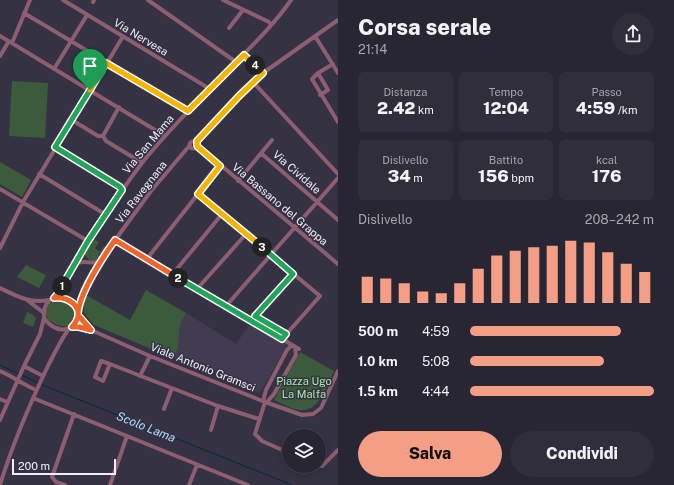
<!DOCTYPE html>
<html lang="it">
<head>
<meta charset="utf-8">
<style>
  body { margin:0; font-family:"Public Sans",sans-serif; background:#302e3a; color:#f1f3f6; height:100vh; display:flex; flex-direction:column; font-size:15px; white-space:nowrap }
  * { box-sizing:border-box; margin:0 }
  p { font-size:13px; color:#a5a5ac }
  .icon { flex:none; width:22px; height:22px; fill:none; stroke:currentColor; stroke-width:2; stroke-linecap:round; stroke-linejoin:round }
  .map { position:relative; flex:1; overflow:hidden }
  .panel { display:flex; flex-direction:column; background:#282632; width:336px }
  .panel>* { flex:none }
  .buttons { position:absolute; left:282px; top:429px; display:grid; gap:8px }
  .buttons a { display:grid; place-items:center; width:44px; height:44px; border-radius:50%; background:#282632; box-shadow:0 2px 10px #0003,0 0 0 1px #44434d; font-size:20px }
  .scale { position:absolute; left:12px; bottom:10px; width:104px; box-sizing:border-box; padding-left:4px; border:2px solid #efedf8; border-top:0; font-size:11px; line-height:14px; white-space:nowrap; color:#efedf8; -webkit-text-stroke:3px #353243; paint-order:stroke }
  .pin { position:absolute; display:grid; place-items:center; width:34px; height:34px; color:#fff; margin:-41px -17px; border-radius:50% 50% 50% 0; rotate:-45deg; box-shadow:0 0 4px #0007 }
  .pin .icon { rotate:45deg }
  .km { position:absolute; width:20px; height:20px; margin:-10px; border-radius:50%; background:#222; color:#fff; font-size:11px; line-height:20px; text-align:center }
  .round { display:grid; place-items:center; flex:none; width:42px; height:42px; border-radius:21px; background:#302e3a }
  .summary { display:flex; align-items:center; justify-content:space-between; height:68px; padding:0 20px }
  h1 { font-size:22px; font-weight:800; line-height:30px }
  .stats { display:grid; grid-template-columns:repeat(3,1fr); gap:6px; height:68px; padding:4px 20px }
  .stats div { display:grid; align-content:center; border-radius:6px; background:#302e3a; text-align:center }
  .stats b { font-size:17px; font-weight:800 }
  .stats small { font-size:11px; font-weight:400 }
  .stats p { font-size:11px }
  .chart { height:112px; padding:8px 20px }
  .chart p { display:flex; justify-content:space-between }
  .chart svg { width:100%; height:72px; margin-top:4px; stroke:#f49e86; stroke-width:6 }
  .action { display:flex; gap:8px; margin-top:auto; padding:8px 20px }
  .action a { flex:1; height:46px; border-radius:24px; background:#f49e86; color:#111; font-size:16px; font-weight:800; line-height:46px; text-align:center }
  .action a+a { background:#302e3a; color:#f1f3f6 }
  ul { padding:0 20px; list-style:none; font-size:13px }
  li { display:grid; grid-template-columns:64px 48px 1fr; align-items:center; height:30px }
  li i { height:10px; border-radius:5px; background:#f49e86 }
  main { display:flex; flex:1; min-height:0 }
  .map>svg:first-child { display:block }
</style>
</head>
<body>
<main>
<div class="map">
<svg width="338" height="485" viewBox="0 0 338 485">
  <rect width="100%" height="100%" fill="#353243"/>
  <path fill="#413c52" d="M186 313 236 344 250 324 287 345 260 393 222 377 210 365 200 363 191 365 173 358 178 348 180 324Z"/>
  <path fill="#3c5b3c" d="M12 81 48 83 45 138 9 136Z
    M0 162 31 180 22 197 0 184Z
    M94 239 99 242 95 248 100 252 104 246 106 247 102 254 99 253 98 255 100 256 97 261 89 260 84 254Z
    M26 265 46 275 39 288 17 277Z
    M146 290 186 313 180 324 178 348 173 358 94 325 84 313 83 301 86 295 130 320Z
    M54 300C69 299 85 312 71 326 52 330 33 310 54 300Z
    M27 312 33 315 36 318 33 327 23 323Z
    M300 352 334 371C328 384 320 410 303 410 294 411 282 403 274 400Z"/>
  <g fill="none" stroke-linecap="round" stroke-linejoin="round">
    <path stroke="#002942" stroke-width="1" d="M0 365 19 374
      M22 375 38 383
      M40 384 292 485"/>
    <path stroke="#8c5e6f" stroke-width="4" d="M63 0 205 86 210 90
      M148 0 236 62
      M223 0 269 22 271 25
      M93 2 94 0
      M24 13 188 111
      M229 28 243 10
      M0 36 165 136
      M315 36 338 73
      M12 43 30 0
      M244 55 263 73
      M0 56 9 41
      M333 64 318 73 312 79 338 122
      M54 69 87 15
      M318 73 328 90 320 95
      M253 82 338 174
      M72 120 98 136H103
      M103 136 106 141 139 161 143 162
      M103 136 119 107
      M189.5 145a3.5 3.5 0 1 1 7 0a3.5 3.5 0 1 1-7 0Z
      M196 144 198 139 263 73 338 20
      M197 145 338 264
      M55 147 120 187 122 190
      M262 154 338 220
      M39 174 103 213H106
      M238 181 272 140
      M0 189 88 241
      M198 194 320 296 282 339
      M115 240 299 349
      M0 248 23 202 122 38V36
      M146 260 220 166
      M75 264C83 259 92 265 101 261
      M172 275 222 214
      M0 288C16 296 31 304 49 300
      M197 289 246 234
      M59 297C101 309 66 349 44 318 43 307 47 298 59 297Z
      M54 298C64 287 70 272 78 259 98 227 118 194 142 163 170 128 203 96 235 63 255 43 275 23 291 0
      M27 300 44 313
      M226 306 338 178
      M78 310 83 295 110 247 151 191 190 145
      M78 315 91 330
      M255 316 286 334
      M250 320 293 274
      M72 327H79L91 330 150 356 265 402 302 415 313 414 321 408 338 371
      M110 364 103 381 95 377 101 361 110 364 218 406 259 419
      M0 371C12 376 21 383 34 389
      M43 376 24 366 40 334 44 318
      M140 376 150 356
      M33 398 248 485
      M0 399 7 402
      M263 401 266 390 287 350 291 346V344
      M265 402 255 434 262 441 289 453
      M267 402 274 394 296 355 295 347 293 346
      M164 409 172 388
      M0 420 24 366
      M211 430 218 406
      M319 465 322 466 338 450
      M0 485C12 446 28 408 46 370 53 356 59 343 68 330
      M65 485 56 482 52 477 74 414
      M110 485 127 436
      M189 485 197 465"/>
  </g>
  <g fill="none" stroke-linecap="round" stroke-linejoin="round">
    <defs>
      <path id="split-1" d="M62 286 88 241 122 190 120 187 55 147 90 90"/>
      <path id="split-2" d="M62 286 59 292 54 298C72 296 87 311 72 327H79L91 330 78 315C78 295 103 257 115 240L178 278"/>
      <path id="split-3" d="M178 278 282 339 286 334 255 316 293 274 262 247"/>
      <path id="split-4" d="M255 65 263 73 239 96 197 141V145L198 147 220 166 198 194 262 247"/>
      <path id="split-5" d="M90 90 106 63 188 111 244 55 255 65"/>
    </defs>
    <use href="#split-1" stroke="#fff" stroke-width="8"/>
    <use href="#split-2" stroke="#fff" stroke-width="8"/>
    <use href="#split-3" stroke="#fff" stroke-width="8"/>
    <use href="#split-4" stroke="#fff" stroke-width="8"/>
    <use href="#split-5" stroke="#fff" stroke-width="8"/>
    <use href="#split-1" stroke="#22a559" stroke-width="5"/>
    <use href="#split-2" stroke="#f0652b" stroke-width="5"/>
    <use href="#split-3" stroke="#22a559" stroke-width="5"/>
    <use href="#split-4" stroke="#f5b400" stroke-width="5"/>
    <use href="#split-5" stroke="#f5b400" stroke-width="5"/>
  </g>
  <g text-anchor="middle" stroke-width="3" stroke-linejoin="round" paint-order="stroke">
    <g font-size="11" fill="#efedf8" stroke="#353243">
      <text transform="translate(141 37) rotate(31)" y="4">Via Nervesa</text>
      <text transform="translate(148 144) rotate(-50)" y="4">Via San Mama</text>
      <text transform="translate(297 172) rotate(41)" y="4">Via Cividale</text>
      <text transform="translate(141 192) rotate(-52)" y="4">Via Ravegnana</text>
      <text transform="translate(280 204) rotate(40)" y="4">Via Bassano del Grappa</text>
      <text transform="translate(203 367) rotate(22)" y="4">Viale Antonio Gramsci</text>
    </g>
    <g font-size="11" fill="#a6e8a6" stroke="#353243">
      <text x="304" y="385">Piazza Ugo<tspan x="304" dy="13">La Malfa</tspan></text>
    </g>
    <g font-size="12" font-style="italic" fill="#aedcfd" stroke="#353243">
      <text transform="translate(146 427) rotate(22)" y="4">Scolo Lama</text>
    </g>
  </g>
</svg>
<div class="buttons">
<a><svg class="icon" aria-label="layers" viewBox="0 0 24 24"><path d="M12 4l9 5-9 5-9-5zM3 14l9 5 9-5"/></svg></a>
</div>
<div class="scale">200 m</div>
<div class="pin" style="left:90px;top:90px;background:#1e9e55"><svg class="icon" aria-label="arrive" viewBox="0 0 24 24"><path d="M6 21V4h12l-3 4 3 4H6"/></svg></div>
<b class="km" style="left:62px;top:286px">1</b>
<b class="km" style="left:178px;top:278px">2</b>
<b class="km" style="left:262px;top:247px">3</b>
<b class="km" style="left:255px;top:65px">4</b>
</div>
<section class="panel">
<div class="summary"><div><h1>Corsa serale</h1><p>21:14</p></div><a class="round"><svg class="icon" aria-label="share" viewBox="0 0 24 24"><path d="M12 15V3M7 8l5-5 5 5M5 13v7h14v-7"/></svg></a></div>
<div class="stats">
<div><p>Distanza</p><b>2.42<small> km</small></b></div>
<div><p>Tempo</p><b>12:04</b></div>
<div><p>Passo</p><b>4:59<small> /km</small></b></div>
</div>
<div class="stats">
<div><p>Dislivello</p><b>34<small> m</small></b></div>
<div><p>Battito</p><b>156<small> bpm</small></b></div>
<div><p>kcal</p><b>176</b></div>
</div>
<div class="chart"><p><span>Dislivello</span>208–242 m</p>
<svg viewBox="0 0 160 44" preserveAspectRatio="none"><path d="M5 44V28M15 44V29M25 44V32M35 44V37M45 44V38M55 44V32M65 44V23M75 44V15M85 44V12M95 44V10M105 44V9M115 44V6M125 44V7M135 44V13M145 44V20M155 44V25"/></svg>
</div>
<ul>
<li><b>500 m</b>4:59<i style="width:82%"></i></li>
<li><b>1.0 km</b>5:08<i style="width:73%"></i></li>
<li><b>1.5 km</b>4:44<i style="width:100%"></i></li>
</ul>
<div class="action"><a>Salva</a><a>Condividi</a></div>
</section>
</main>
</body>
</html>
